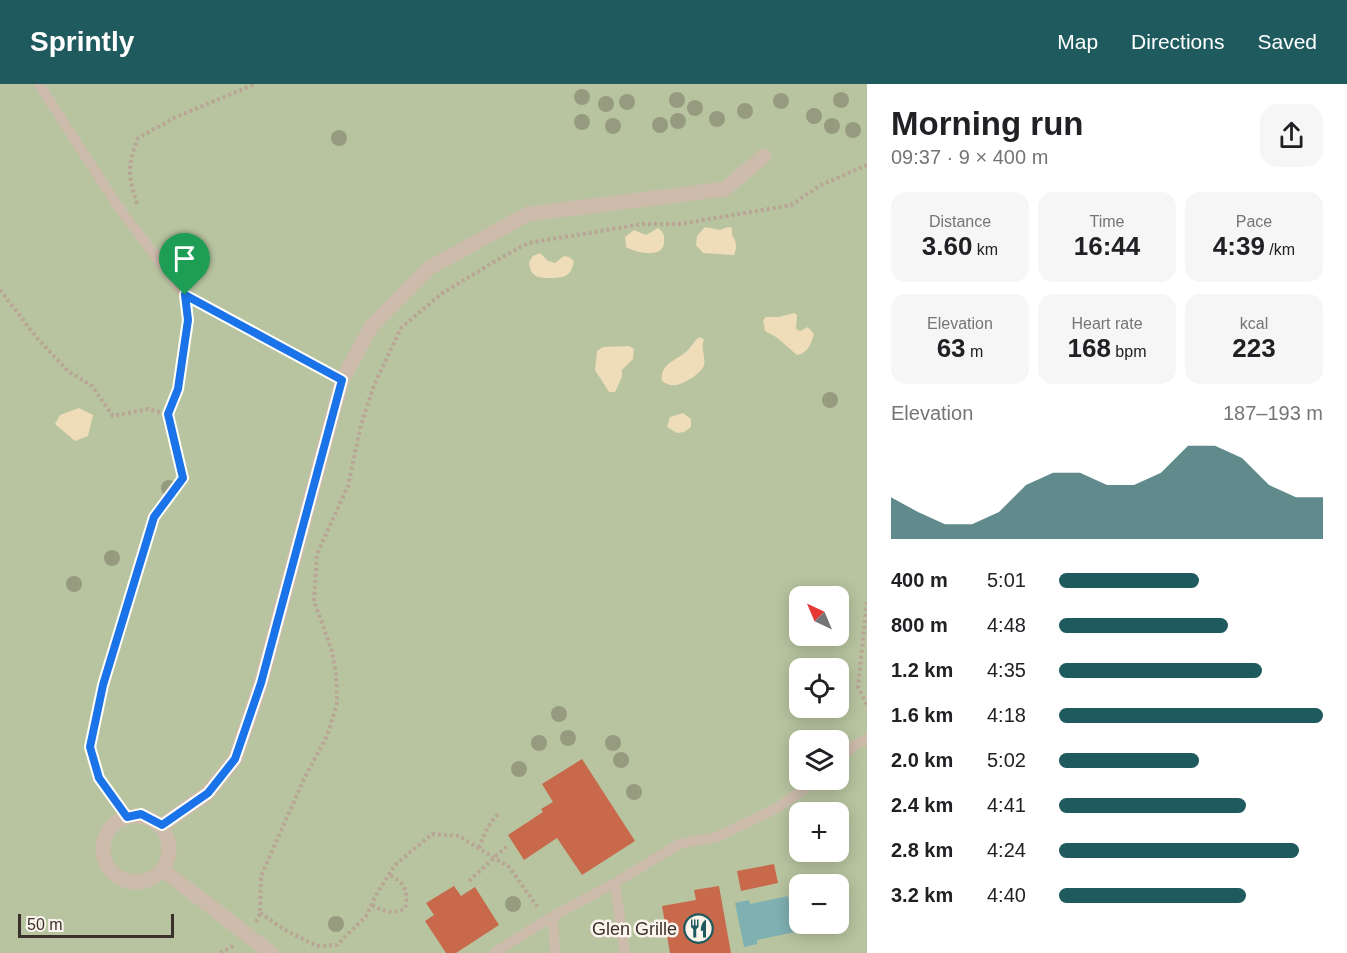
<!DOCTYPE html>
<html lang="en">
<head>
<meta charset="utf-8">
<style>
  body { margin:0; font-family:Helvetica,sans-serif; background:#f6f6f6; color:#202124; height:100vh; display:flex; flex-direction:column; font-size:22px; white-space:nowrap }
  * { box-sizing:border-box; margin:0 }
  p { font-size:20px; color:#757577 }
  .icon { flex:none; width:33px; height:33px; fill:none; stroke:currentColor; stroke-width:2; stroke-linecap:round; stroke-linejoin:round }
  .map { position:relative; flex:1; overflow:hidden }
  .drawer { display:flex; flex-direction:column; background:#fff; width:480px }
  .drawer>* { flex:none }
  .needle { width:39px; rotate:316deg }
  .fabs { position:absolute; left:789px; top:502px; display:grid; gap:12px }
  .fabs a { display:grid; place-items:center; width:60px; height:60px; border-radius:12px; background:#fff; box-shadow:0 3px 15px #0003; font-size:30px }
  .scale { position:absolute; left:18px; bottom:15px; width:156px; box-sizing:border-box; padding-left:6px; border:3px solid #3b302b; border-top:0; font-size:16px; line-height:21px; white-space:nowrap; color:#3b302b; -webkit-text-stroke:4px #fbf5ee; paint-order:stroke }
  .pin { position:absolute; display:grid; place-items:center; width:51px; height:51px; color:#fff; margin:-62px -26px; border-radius:50% 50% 50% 0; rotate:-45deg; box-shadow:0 0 6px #0007 }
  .pin .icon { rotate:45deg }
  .round { display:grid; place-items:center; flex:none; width:63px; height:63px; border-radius:18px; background:#f6f6f6 }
  .head { display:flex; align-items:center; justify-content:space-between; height:102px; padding:0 24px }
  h1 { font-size:33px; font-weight:700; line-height:45px }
  .metrics { display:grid; grid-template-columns:repeat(3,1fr); gap:9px; height:102px; padding:6px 24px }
  .metrics div { display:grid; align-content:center; border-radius:15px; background:#f6f6f6; text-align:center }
  .metrics b { font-size:26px; font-weight:700 }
  .metrics small { font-size:16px; font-weight:400 }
  .metrics p { font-size:16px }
  .chart { height:168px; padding:12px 24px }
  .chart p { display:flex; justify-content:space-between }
  .chart svg { width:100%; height:108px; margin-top:6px; fill:#1f5a5e; opacity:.7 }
  ul { padding:0 24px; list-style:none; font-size:20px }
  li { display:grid; grid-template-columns:96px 72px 1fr; align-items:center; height:45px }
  li i { height:15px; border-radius:8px; background:#1f5a5e }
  header { display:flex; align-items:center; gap:36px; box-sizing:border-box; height:84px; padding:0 30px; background:#1f5a5e; color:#fff }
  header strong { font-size:28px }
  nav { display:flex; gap:33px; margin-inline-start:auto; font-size:21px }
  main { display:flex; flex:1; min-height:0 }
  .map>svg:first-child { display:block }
</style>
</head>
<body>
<header>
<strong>Sprintly</strong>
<nav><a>Map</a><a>Directions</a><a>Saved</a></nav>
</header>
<main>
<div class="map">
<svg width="867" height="869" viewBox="0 0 867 869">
  <rect width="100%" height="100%" fill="#f4ebe1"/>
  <path fill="#b8c4a0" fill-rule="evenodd" d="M0 0H867V869H0ZM800 513H838V552H800ZM800 585H838V624H800ZM800 657H838V696H800ZM800 729H838V768H800ZM800 801H838V840H800Z"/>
  <path fill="#efdcb8" d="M705 143 720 146 728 143 732 144V151C737 158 737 164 734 171L703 169 696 161 697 152Z
    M658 144C663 148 665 151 664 158 664 175 636 169 626 163L625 153 634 146 646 151Z
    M540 169 548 177 555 179 564 172 569 173 574 177C571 193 564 194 549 194 537 194 530 192 529 178L533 172Z
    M794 229 797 231 796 245 800 247 808 243 814 250C811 260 808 269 797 271L776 253 765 247 763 236 766 233H779Z
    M700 253 704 256C700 265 706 272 704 281 702 289 684 300 676 301 671 302 666 300 662 297 660 280 675 277 686 268 692 263 693 257 700 253Z
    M629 262 634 265 633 275 622 286V293L615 308H609L595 286 597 267 603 263Z
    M79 324 93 331 88 352 75 357 55 340 60 331Z
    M683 329 691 335V343L684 348 677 349 667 343 670 333Z"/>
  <path fill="#7fb0b2" d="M788 812 795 848 757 856V860L744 863 735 819 749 816 750 820Z"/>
  <path fill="#c8694b" d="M582 675 635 757 582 791 557 754 524 776 508 751 543 728 541 725 553 718 542 700Z
    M774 780 778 799 741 807 737 787Z
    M454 802 461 812 475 803 499 841 456 869H446L425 837 434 831 426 819Z
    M719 802 731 869H670L662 822 696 816 694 806Z"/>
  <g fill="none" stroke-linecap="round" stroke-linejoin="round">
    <path stroke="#b9a596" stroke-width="4" stroke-dasharray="3 3" stroke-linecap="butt" d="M137 120C128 90 127 83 138 54L176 33 255 0
      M0 206 37 254 68 287 92 302 113 332 148 325 168 330
      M867 518 858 603 867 621
      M127 733 99 694 90 663 103 601 154 433 183 394 168 330 178 305 188 236 187 229
      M479 764C484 750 489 739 500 728
      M469 797 508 761
      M372 821C384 828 392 830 405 825 409 809 405 798 389 791
      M260 829 287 847 317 862 337 861 366 832 376 811 395 781 432 750 459 752 509 783 539 825
      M256 838 260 829 261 792 304 695 327 652 337 620 336 590 332 567 314 517 317 470 348 402 361 341 374 301 401 244 441 210 492 179 528 159 643 140H680L791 121 821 101 867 81
      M220 869 233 862"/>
    <path stroke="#cdbbac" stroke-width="10" d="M39 0 117 121 185 211 342 296
      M838 678 854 661 867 655
      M615 799 679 760 717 753 777 724 817 696
      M494 869 553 832
      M555 869 553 832 615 799 625 869"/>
    <path stroke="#cdbbac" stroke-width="15" d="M103 765a33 33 0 1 1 66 0a33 33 0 1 1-66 0Z
      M162 741 208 709 235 675 261 599 342 296 371 243 429 184 528 130 725 105 764 72
      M163 786 271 869"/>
  </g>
  <g fill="#969b7f">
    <circle cx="582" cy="13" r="8"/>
    <circle cx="677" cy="16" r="8"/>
    <circle cx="841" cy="16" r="8"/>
    <circle cx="781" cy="17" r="8"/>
    <circle cx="627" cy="18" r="8"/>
    <circle cx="606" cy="20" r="8"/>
    <circle cx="695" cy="24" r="8"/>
    <circle cx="745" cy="27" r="8"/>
    <circle cx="814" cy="32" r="8"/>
    <circle cx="717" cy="35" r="8"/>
    <circle cx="678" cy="37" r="8"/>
    <circle cx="582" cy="38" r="8"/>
    <circle cx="660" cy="41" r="8"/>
    <circle cx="613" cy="42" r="8"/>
    <circle cx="832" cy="42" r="8"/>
    <circle cx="853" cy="46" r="8"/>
    <circle cx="339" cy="54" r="8"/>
    <circle cx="830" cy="316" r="8"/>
    <circle cx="169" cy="404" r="8"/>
    <circle cx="112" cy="474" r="8"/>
    <circle cx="74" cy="500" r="8"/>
    <circle cx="559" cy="630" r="8"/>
    <circle cx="568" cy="654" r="8"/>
    <circle cx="539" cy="659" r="8"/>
    <circle cx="613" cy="659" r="8"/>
    <circle cx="621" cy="676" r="8"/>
    <circle cx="519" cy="685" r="8"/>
    <circle cx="634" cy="708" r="8"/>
    <circle cx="513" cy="820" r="8"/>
    <circle cx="336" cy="840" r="8"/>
  </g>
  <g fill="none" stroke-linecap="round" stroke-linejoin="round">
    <defs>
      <path id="route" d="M185 211 342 296 261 599 235 675 208 709 162 741 141 730 127 733 99 694 90 663 103 601 154 433 183 394 168 330 178 305 188 236Z"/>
    </defs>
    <use href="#route" stroke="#fff" stroke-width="12"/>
    <use href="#route" stroke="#1a73e8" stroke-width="8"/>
  </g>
  <defs>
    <symbol id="restaurant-ring" viewBox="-11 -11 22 22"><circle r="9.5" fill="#fbf5ee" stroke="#1f5a5e" stroke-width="1.5"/><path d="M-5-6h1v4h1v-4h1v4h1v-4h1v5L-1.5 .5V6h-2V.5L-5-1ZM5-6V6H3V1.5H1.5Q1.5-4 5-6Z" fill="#1f5a5e"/></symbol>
  </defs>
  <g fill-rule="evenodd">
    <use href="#restaurant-ring" x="682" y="828" width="33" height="33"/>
  </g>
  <g text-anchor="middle" stroke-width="5" stroke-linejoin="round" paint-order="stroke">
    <g font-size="18" fill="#3b302b" stroke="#fbf5ee" text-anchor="end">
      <text x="677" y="851">Glen Grille</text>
    </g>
  </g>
</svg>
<div class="fabs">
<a><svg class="needle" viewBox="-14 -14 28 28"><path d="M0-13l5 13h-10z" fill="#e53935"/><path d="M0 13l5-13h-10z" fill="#757577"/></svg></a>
<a><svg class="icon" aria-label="locate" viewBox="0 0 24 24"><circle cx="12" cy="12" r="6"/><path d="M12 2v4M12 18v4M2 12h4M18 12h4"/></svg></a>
<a><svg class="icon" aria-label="layers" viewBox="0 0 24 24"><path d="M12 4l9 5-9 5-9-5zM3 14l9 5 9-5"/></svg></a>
<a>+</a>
<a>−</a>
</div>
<div class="scale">50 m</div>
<div class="pin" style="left:185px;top:211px;background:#1e9e55"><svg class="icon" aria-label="arrive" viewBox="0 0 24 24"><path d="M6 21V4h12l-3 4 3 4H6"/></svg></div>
</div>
<section class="drawer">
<div class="head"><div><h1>Morning run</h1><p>09:37 · 9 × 400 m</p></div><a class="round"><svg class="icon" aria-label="share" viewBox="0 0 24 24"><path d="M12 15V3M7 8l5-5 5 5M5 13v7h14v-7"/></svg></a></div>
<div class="metrics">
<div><p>Distance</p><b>3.60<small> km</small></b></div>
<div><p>Time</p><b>16:44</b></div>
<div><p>Pace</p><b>4:39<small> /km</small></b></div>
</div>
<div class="metrics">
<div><p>Elevation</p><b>63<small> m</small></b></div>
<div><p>Heart rate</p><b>168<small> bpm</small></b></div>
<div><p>kcal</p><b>223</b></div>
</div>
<div class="chart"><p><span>Elevation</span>187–193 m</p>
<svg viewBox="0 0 160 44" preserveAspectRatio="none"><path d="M0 44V27L10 33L20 38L30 38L40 33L50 22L60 17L70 17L80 22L90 22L100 17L110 6L120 6L130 11L140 22L150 27L160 27V44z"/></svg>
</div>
<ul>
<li><b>400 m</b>5:01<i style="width:53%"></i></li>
<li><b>800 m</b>4:48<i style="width:64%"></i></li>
<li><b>1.2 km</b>4:35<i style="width:77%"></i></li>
<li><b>1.6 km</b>4:18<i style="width:100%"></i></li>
<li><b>2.0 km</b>5:02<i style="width:53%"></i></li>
<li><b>2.4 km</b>4:41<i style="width:71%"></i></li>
<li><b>2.8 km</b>4:24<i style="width:91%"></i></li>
<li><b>3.2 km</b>4:40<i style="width:71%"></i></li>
</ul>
</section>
</main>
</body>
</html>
